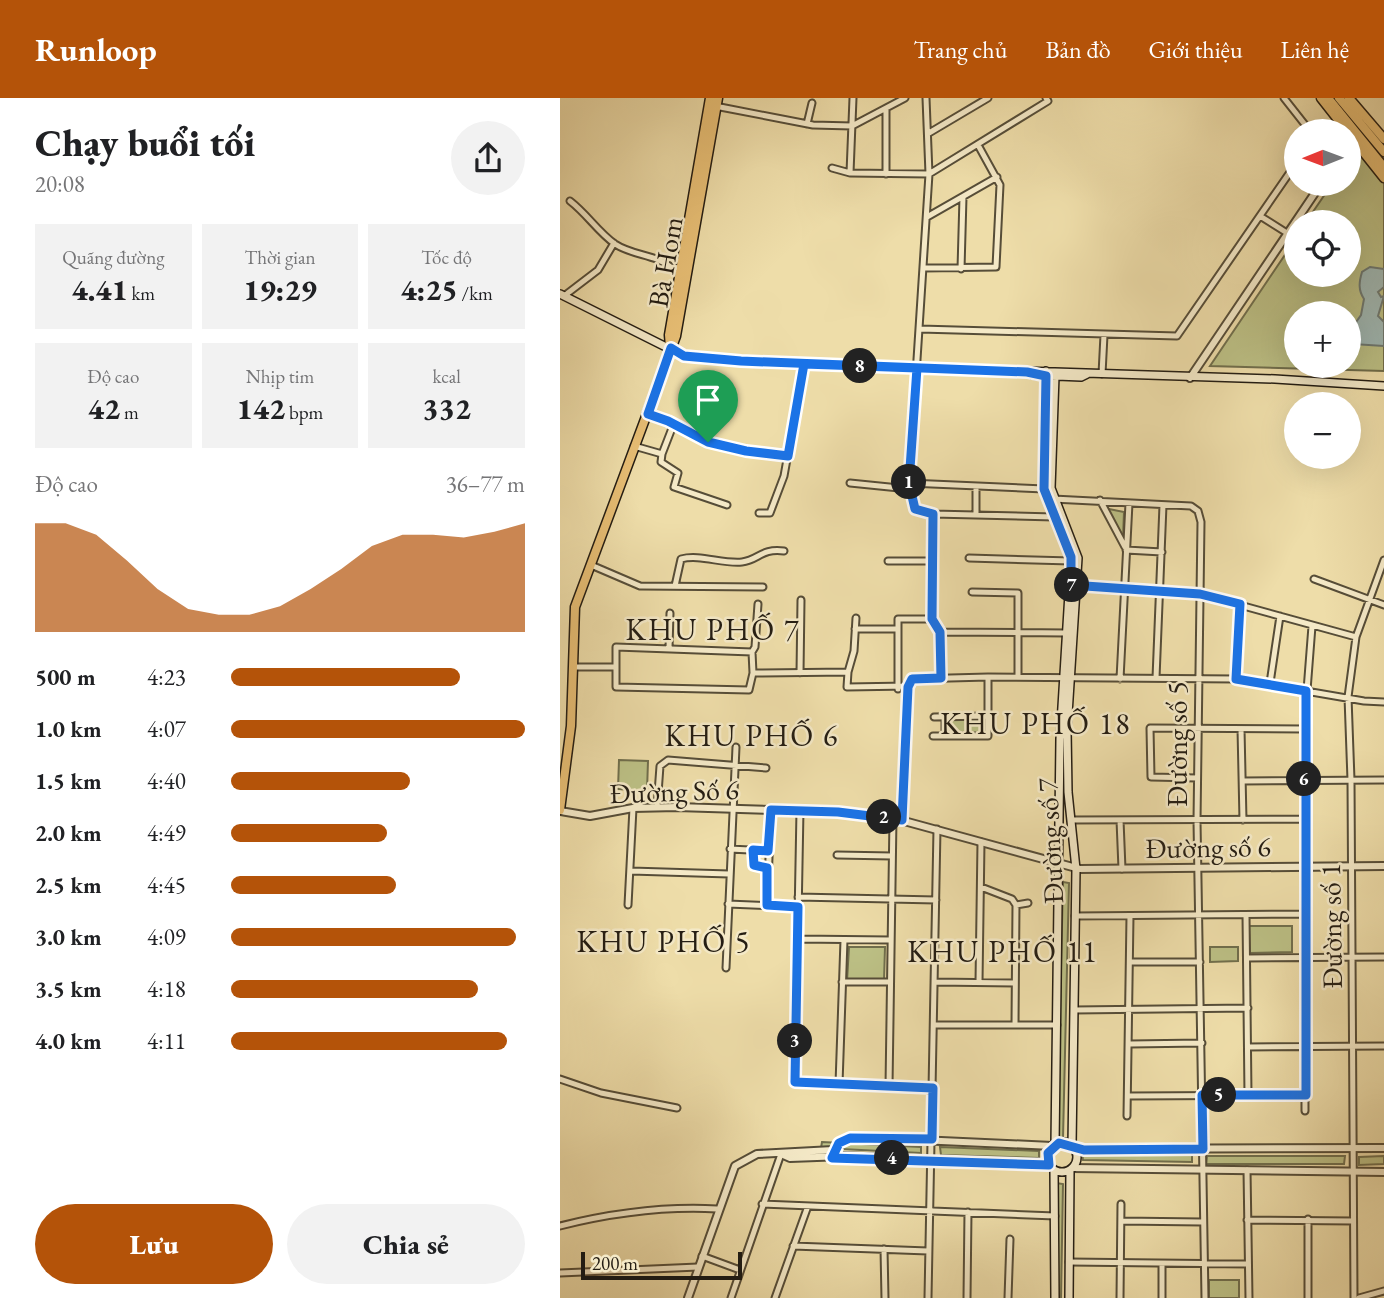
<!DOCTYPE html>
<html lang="vi">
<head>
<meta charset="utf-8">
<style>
  body { margin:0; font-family:"EB Garamond",serif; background:#f2f2f2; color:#202124; height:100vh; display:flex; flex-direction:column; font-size:26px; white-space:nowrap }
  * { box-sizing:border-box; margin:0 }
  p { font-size:23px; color:#757577 }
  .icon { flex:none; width:38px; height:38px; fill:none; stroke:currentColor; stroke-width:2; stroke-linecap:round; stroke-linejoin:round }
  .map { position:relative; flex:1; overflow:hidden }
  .side { display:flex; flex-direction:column; background:#fff; width:560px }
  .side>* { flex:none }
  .needle { width:46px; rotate:269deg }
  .controls { position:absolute; left:724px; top:21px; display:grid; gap:14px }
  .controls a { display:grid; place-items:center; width:77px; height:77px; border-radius:50%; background:#fff; box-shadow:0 7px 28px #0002; font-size:35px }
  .scale { position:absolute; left:21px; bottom:18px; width:161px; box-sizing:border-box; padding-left:7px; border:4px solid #241d13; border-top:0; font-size:19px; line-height:24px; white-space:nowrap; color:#241d13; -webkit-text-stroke:5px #f4e9c7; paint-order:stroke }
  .pin { position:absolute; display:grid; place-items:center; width:60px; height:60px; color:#fff; margin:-72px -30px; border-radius:50% 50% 50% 0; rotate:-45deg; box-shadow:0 0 7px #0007 }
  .pin .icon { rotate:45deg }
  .km { position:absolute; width:35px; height:35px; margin:-18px; border-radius:50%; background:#222; color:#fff; font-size:19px; line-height:35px; text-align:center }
  .round { display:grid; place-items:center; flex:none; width:74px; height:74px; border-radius:37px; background:#f2f2f2 }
  .overview { display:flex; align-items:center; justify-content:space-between; height:119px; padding:0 35px }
  h1 { font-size:38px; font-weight:800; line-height:52px }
  .figures { display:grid; grid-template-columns:repeat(3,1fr); gap:10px; height:119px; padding:7px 35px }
  .figures div { display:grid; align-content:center; border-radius:0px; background:#f2f2f2; text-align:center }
  .figures b { font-size:30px; font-weight:800 }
  .figures small { font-size:19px; font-weight:400 }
  .figures p { font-size:19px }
  .chart { height:196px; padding:14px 35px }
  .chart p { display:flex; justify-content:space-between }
  .chart svg { width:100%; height:126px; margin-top:7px; fill:#b45309; opacity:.7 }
  .action { display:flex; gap:14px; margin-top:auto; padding:14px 35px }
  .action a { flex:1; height:80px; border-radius:42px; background:#b45309; color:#fff; font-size:28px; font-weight:800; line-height:80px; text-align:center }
  .action a+a { background:#f2f2f2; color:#202124 }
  ul { padding:0 35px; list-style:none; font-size:23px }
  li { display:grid; grid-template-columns:112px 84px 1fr; align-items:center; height:52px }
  li i { height:18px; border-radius:9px; background:#b45309 }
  header { display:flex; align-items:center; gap:42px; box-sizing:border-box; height:98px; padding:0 35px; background:#b45309; color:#fff }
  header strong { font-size:33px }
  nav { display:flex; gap:38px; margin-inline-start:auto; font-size:24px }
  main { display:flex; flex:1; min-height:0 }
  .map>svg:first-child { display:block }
</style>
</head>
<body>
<header>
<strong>Runloop</strong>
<nav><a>Trang chủ</a><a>Bản đồ</a><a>Giới thiệu</a><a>Liên hệ</a></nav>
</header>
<main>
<section class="side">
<div class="overview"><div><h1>Chạy buổi tối</h1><p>20:08</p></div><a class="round"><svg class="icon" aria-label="share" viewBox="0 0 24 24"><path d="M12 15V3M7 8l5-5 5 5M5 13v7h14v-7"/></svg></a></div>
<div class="figures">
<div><p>Quãng đường</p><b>4.41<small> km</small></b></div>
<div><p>Thời gian</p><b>19:29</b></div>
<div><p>Tốc độ</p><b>4:25<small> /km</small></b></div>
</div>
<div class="figures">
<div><p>Độ cao</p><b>42<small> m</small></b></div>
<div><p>Nhịp tim</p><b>142<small> bpm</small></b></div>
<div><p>kcal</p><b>332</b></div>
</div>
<div class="chart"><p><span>Độ cao</span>36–77 m</p>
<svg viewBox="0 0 160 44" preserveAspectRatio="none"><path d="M0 44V6L10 6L20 10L30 19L40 29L50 36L60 38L70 38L80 35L90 29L100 22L110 14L120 10L130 10L140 11L150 9L160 6V44z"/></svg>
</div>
<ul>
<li><b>500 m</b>4:23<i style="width:78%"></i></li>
<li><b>1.0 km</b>4:07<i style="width:100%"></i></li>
<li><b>1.5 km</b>4:40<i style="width:61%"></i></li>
<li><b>2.0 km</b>4:49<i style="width:53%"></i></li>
<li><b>2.5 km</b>4:45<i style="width:56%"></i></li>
<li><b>3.0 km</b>4:09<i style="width:97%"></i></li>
<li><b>3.5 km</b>4:18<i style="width:84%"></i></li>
<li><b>4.0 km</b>4:11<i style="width:94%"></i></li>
</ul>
<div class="action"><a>Lưu</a><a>Chia sẻ</a></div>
</section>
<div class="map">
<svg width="824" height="1200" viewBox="0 0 824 1200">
  <rect width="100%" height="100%" fill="#eedda9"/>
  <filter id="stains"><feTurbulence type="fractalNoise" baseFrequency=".00286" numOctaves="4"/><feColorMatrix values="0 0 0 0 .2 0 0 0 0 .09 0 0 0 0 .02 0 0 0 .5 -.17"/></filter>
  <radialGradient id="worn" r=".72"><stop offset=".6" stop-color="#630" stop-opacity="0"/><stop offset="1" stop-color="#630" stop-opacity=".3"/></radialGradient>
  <path fill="#bcc085" stroke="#706e4c" stroke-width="2" fill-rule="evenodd" d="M796 48 824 82V273L650 268 737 139V177H789V124H746L772 86H789V59ZM737 215H789V268H737Z
    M549 411 564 414 563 440 548 414Z
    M388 621H424V635H388Z
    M59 662 88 663 87 693 58 691Z
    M503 784 509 785 503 1040H497Z
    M689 828H732V854L690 855Z
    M289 849H325L324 883H287Z
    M650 849H678V863L650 864Z
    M262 1044 361 1049V1055L261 1050Z
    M380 1049 479 1053V1060L381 1057Z
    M522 1054 632 1056V1064L523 1062Z
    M647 1058H785L784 1066H646Z
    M824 1058V1066L799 1067V1059Z
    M496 1085 503 1086 501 1200H496Z
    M679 1182V1200H649V1182Z"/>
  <path fill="#9fb8b4" stroke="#6e7a74" stroke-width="2" d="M810 169 824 171V189L818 194 821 199 824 198 818 218 824 224V248L793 246 789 249V234L801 217 804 201C798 192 799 184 802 174Z"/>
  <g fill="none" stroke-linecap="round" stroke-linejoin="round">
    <defs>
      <path id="minor" d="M366 0 369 76 349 385 355 411 373 416 494 419
        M724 0 750 33
        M155 8 253 27 292 28 345 0
        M247 26 252 5
        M369 35 428 0
        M272 70 290 75 369 76 488 3 486 0
        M290 75 293 0
        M326 76V12
        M10 103C27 116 38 134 55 146 73 158 96 156 112 170L124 169
        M700 118 727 135
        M367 119 437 79
        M364 170 436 169 440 87 418 47
        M401 171 403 99
        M4 198 38 172 54 145
        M360 231 617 238 737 64
        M542 276 544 237
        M88 316C110 321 126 336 147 343 173 353 202 355 228 358
        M74 348 102 356 101 364 118 375 114 389 167 407
        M102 356 114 325
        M290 385 349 391
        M349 385 484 391
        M493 401 631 408 638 413 641 424 637 723 645 1200
        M540 402 565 449
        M199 415H210L224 378 244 266
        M373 416 372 521 380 534 381 580
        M416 416V388
        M566 452 602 454
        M409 460 511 463
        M328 463H372
        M31 467 80 488 203 489
        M754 481 824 507
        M515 487 640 496 796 539
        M115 488 121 461C140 456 162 466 182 464 199 462 201 450 224 453
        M412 494 458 495V579
        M295 531H337
        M380 534 506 535
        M109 550 110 515
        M192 554 195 549 198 506
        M13 569H56V589L189 592 193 575 288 574 287 589 348 588
        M56 569V549L192 554 193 575
        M288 574 294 553 296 520
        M240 575 241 502
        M596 580 603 407
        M560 581 569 405
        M676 581 680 506
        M710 585 720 518
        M338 591V521H372
        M374 619 428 618
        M681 631 683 722
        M373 638H428V579
        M385 638V618
        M637 680 591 679 590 630 744 631
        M683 683 824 682
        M97 709 100 668 108 662 206 670
        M240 712 235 984 373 990
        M343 722 348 588 352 581 428 579 676 581 804 603 824 604
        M511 722 745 721
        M560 722 562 771
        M170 751 208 753
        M193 752 195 767 207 770
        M277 757 332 758
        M71 773 169 776
        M421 789 452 801 456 807 455 927
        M238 799 376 802
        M168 806 238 809
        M68 807 73 710
        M207 807 211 712
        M456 807 468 805
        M686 817 688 997
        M515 818 746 816
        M238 841 330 842
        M687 860 824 859
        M570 864H640
        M166 870 176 649
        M282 884H329
        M375 884 455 885
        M419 884 421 744
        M514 912 688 910
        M375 927H497
        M570 946 642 945
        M688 949 824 948
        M0 981 41 995 117 1010
        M279 986 284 842
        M329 988 333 720
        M569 998 746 997
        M745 1013 744 631 752 528
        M567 1018 570 818
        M687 1072 689 1200
        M202 1106 495 1118
        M748 1121V1200
        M687 1122 793 1123
        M561 1123 642 1124
        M0 1128C52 1115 103 1108 157 1111
        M233 1148 368 1153
        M324 1151 325 1200
        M142 1158 180 1172
        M509 1164 687 1166
        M0 1175 138 1169
        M171 1200 221 1056
        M215 1200 248 1108
        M368 1200 377 731
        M407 1200 408 1114
        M448 1200 450 1141
        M560 1200 561 1106
        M602 1200V1166
        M794 1200 791 682 788 599 796 539 824 462
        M799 1200 824 1193"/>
      <path id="tertiary" d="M630 280 761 86
        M0 713 30 718 73 710 117 709 278 714 333 720 520 771 824 768
        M515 1051 824 1050
        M273 1054 282 1043 293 1039 492 1048
        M221 1056 230 1060 284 1058 490 1067
        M512 1070 824 1074
        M128 1200 175 1068 197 1056 273 1052"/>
      <path id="secondary" d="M0 196 124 258 239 266 715 281 824 288
        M486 273 484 391 511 463 500 641 495 1047
        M467 274 473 277 521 279 527 276
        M495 278 491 390 518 460 507 632 508 694 516 771 512 1048
        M487 1059a15 15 0 1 1 30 0a15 15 0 1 1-30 0Z
        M494 1072 495 1200
        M509 1200 510 1072"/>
      <path id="primary" d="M761 0 787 33
        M768 0 824 69
        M779 0 824 54
        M789 0 824 41
        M789 36 824 80
        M110 249 109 237 150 0
        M0 712 11 628 15 509 116 238 158 0"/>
    </defs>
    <use href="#minor" stroke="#564d38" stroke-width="9"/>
    <use href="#tertiary" stroke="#564d38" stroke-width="10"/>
    <use href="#secondary" stroke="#241d13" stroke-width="10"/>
    <use href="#primary" stroke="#241d13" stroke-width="11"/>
    <use href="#minor" stroke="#f4e9c7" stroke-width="5"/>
    <use href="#tertiary" stroke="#f4e9c7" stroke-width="6"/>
    <use href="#secondary" stroke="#f4e9c7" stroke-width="7"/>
    <use href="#primary" stroke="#e7be74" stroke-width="8"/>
  </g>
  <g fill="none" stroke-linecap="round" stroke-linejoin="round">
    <defs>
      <path id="route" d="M148 344 186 353 228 358 244 266 357 270 349 385 355 411 373 416 372 521 380 534 381 580 352 581 348 589 342 722 278 714 211 712 208 753 193 752 194 767 207 770V807L238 809 235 984 373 990 372 1041 290 1040 279 1045 272 1060 489 1067 488 1055 499 1045 524 1052 643 1051 642 997H746V593L676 581 680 506 640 496 511 487V459L484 391 486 278 467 274 181 263 124 258 111 250 88 316 108 323 148 344"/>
    </defs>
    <use href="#route" stroke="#fff" stroke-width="14"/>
    <use href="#route" stroke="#1a73e8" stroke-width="9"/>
  </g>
  <g text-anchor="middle" stroke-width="5" stroke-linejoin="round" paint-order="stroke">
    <g font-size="28" fill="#241d13" stroke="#f4e9c7">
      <text transform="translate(105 164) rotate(-80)" y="10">Bà Hom</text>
      <text transform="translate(617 646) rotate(-90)" y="10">Đường số 5</text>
      <text transform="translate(114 693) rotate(-2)" y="10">Đường Số 6</text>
      <text transform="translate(490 743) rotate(-93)" y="10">Đường số 7</text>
      <text transform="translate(648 749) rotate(-1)" y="10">Đường số 6</text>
      <text transform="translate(771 828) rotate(-91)" y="10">Đường số 1</text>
    </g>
    <g font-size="30" letter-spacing="2" fill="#241d13" stroke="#f4e9c7">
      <text x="153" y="542">KHU PHỐ 7</text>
      <text x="476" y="636">KHU PHỐ 18</text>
      <text x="192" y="648">KHU PHỐ 6</text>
      <text x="104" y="854">KHU PHỐ 5</text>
      <text x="443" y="864">KHU PHỐ 11</text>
    </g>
  </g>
  <rect width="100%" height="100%" filter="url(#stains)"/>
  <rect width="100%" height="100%" fill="url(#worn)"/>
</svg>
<div class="controls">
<a><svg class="needle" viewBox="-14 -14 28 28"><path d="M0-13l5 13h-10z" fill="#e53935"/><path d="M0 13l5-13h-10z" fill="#757577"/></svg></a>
<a><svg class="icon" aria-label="locate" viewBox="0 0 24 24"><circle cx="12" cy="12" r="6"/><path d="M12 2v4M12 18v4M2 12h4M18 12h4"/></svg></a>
<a>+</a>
<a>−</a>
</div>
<div class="scale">200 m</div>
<div class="pin" style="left:148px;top:344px;background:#1e9e55"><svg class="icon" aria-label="arrive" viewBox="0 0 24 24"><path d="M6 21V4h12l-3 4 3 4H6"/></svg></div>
<b class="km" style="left:349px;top:384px">1</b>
<b class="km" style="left:324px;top:719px">2</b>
<b class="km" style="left:235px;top:943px">3</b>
<b class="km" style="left:332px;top:1060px">4</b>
<b class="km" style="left:659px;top:997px">5</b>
<b class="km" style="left:744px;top:681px">6</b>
<b class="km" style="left:512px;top:487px">7</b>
<b class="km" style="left:300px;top:268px">8</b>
</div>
</main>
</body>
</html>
